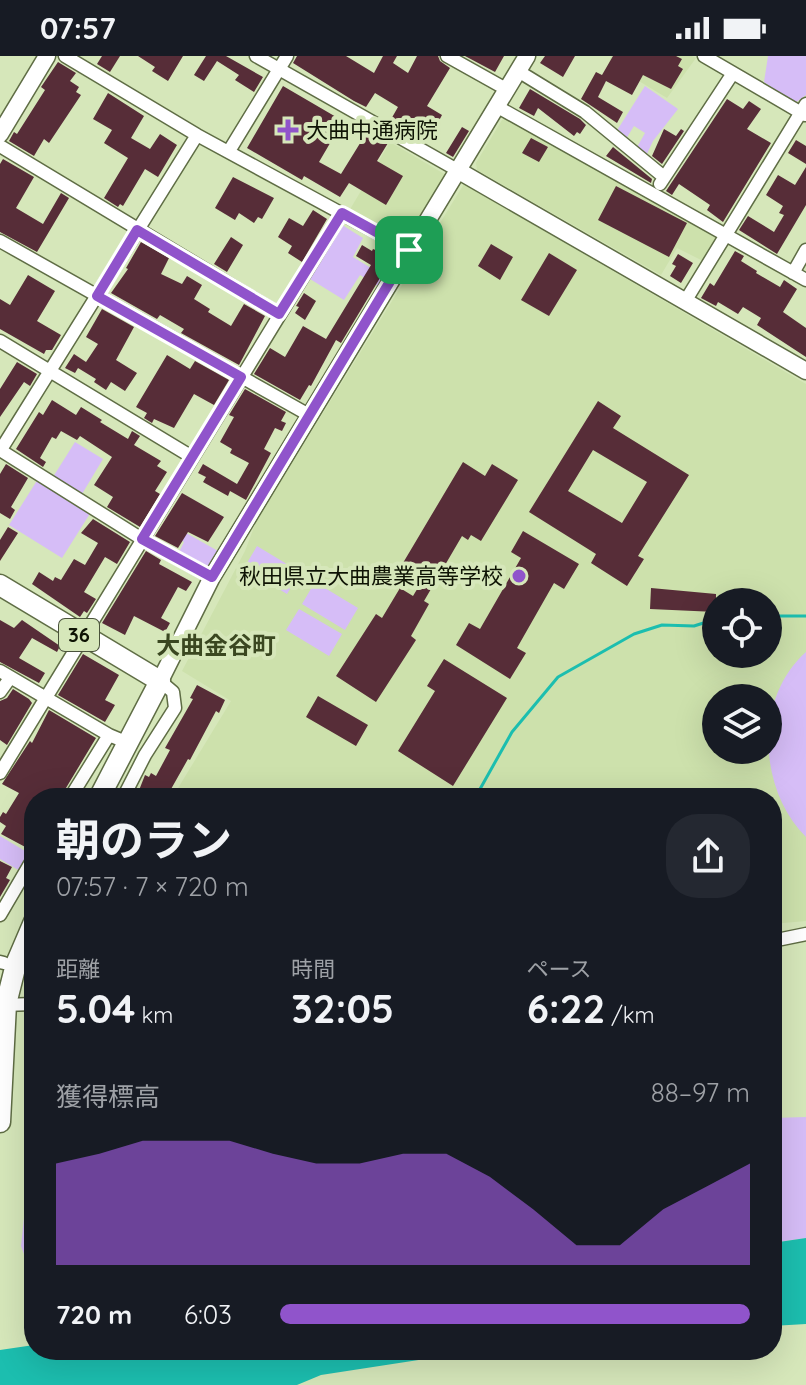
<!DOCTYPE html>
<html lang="ja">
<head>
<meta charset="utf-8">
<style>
  body { margin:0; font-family:Quicksand,"Noto Sans JP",sans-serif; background:#242831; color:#f1f3f6; height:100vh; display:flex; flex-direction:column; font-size:30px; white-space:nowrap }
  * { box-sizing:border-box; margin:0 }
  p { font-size:26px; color:#9ea1a6 }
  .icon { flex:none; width:44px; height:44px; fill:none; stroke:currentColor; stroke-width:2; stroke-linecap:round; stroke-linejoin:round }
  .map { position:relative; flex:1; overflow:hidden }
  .side { position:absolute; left:24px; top:732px; width:758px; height:572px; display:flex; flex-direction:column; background:#171b24; border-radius:32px; box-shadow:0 8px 32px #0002 }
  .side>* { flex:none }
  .controls { position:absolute; left:702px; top:532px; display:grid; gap:16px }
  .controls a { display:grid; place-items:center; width:80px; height:80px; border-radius:50%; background:#171b24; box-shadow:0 8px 32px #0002; font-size:40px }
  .pin { position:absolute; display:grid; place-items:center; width:68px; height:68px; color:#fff; margin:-34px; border-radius:16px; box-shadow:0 4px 12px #0006 }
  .round { display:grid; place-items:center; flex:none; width:84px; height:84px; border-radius:32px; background:#242831 }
  .overview { display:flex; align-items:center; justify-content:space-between; height:136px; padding:0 32px }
  h1 { font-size:44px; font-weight:700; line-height:60px }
  .figures { display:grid; grid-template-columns:repeat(3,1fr); gap:12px; height:136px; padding:8px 32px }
  .figures div { display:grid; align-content:center }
  .figures b { font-size:40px; font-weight:700 }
  .figures small { font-size:22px; font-weight:400 }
  .figures p { font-size:22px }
  .chart { height:224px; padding:16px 32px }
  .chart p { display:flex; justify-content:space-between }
  .chart svg { width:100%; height:144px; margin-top:8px; fill:#9054cb; opacity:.7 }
  ul { padding:0 32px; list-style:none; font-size:26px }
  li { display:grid; grid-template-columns:128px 96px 1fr; align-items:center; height:60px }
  li i { height:20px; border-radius:10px; background:#9054cb }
  .status { display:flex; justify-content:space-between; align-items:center; height:56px; padding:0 40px; background:#171b24; direction:ltr }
  .status svg { height:22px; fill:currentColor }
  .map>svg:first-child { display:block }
</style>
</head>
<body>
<div class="status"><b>07:57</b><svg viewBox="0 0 49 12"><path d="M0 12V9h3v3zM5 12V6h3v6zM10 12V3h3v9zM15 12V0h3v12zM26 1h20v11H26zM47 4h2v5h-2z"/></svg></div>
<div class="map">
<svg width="806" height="1329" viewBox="0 0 806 1329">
  <rect width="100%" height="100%" fill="#d6e7ba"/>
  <path fill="#cde1ac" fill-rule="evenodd" d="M611 0H692L696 2 667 42 609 7Z
    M508 62 717 178 719 183 705 206 677 192 661 219 477 114 476 107 502 64Z
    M390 86 446 119 405 188 349 155Z
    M464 128 806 328V865L772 868V742H172L231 645 182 615 245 495 256 466ZM716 546H768V598H716ZM716 642H768V694H716Z"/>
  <path fill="#d6bdf7" d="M768 0H806V39L795 47 764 26Z
    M645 30 678 53 653 85 646 100 636 93 645 77 634 70 626 83 616 76Z
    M342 169 363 182 353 201 384 220 378 230 360 219 344 244 310 223Z
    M75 386 103 403 82 438 53 421Z
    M38 423 91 456 62 502 9 469Z
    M172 469 218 495 208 513 179 496 184 486 168 476Z
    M257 490 300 516 287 538 244 512Z
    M315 526 358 552 345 574 302 548Z
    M299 553 342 578 329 600 286 574Z
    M806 596V781C758 733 754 642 806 596Z
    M0 780 30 798 20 815 0 803Z
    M806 1061V1182L772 1187V1062Z
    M34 1069V1225L21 1190Z"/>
  <path fill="#1cbeaf" d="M806 1182V1268L772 1270V1187Z
    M34 1289V1294H509L464 1297 321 1319 297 1329H0V1294Z"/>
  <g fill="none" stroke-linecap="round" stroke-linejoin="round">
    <path stroke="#1cbeaf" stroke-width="3" d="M768 560H806
      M475 742 512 676 558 621 634 578 662 569 694 570 716 563"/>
  </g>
  <path fill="#572d38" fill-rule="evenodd" d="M102 0H120L110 16 97 8Z
    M138 0H183L168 25 152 15 155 11Z
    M206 0H226L263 21 254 36 235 24 239 19 217 5 204 25 194 19Z
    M297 0H346L374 17 383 0H397L393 7 408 17 417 0H438L440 5 450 12 427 50 442 59 433 76 429 73 422 84 390 65 398 51 375 37 366 51 354 45 293 7Z
    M465 0H504L495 16Z
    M545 0H575L563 21 540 7Z
    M613 0H676L682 3 678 10 683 13 671 33 643 19 632 39 606 25 598 41 623 56 617 67 581 43 596 16 602 19Z
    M58 6 76 17 70 25 79 31 76 36 81 39 49 87 44 83 34 100 9 85 14 76 17 78 45 34 41 31Z
    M283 30 343 65 319 106 341 118 367 76 388 87 377 105 403 120 386 149 349 127 340 141 304 120 302 124 247 92Z
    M530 33 580 63 586 69 580 78 577 76 574 80 538 52 534 60 519 52Z
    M108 37 144 60 131 82 150 93 160 78 177 89 158 121 145 113 123 150 120 148 118 151 104 142 128 102 104 87 112 74 93 63Z
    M727 43 743 53 749 45 761 53 747 73 771 87 723 166 707 154 710 149 679 128 672 139 666 135Z
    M462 71 469 75 453 101 446 97Z
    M664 73 676 80 681 73 684 75 662 108 652 100Z
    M531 82 548 91 539 106 522 97Z
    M796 84 806 90V108L788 97Z
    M613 91 652 123 651 127 606 100Z
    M3 103 34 121 16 152 43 168 61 137 69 142 37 196 0 176V108Z
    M806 111V149L777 198 739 174 748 160 774 176 784 159 779 157 783 150 766 139 778 119 795 129Z
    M233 121 274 142 262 163 258 161 254 167 239 157 235 164 215 152Z
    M616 130 687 167 669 201 598 164Z
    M313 154 327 163 302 206 288 197 292 190 278 181 289 162 303 170Z
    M231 181 243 189 227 216 214 208Z
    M141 186 169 202 161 218 182 228 187 220 202 229 194 243 210 253 208 256 231 270 244 248 265 260 239 309 181 277 184 273 160 259 157 263 111 237 128 213 126 212Z
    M491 188 513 201 500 224 478 210Z
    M362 189 372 195 373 193 378 195 384 191 395 197 341 287 336 284 311 330 309 329 300 344 254 318 270 292 285 301 303 270 326 283 371 209 356 200Z
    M735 195 744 200 741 205 757 215 756 217 780 231 784 224 797 233 783 256 806 272V301L757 269 761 262 743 251 738 258 718 246 716 250 701 242 710 227 714 230Z
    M549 197 577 214 549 260 521 244Z
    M678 198 693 207 681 227 670 220 676 210 672 208Z
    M28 219 55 235 37 265 61 279 52 294H46L44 298 0 273V243L10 249Z
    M304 237 316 245 305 264 295 257 299 251 296 250Z
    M102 253 134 271 116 304 137 317 125 335 111 326 106 334 94 326 96 323 78 312 75 317 65 312 74 298 86 306 98 288 86 281Z
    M167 299 190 313 195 305 229 324 214 349 194 338 174 372 154 363 152 367 144 362 147 357 136 351Z
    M17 306 37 318 30 330 24 326 0 361V333Z
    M245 333 286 356 281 365 286 367 282 375 275 372 264 393 271 397 246 444 230 435 228 440 203 426 206 421 198 417 203 408 237 428 249 407 230 397 232 393 220 386 234 361 229 359Z
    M52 344 76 359 81 351 102 364 100 366 128 383 132 375 140 380 134 389 161 405 157 410 167 416 155 435 160 438 140 471 107 451 113 441 94 429 112 401 80 380 77 384 61 375 56 383 52 381 40 402 46 406 43 411 16 393 39 356 43 359Z
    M598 345 621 360 613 372 689 419 638 500 644 503 627 530 591 507 596 498 529 456ZM593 394 647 426 622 467 568 435Z
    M463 406 485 420 492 408 518 424 481 485 471 479 468 484 462 480 424 545 429 548 411 580 416 584 376 646 336 620 376 558 382 562 400 532 413 540 422 525 400 512Z
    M6 408 28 422 11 451 15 454 10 463 0 457V418Z
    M182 437 224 461 208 486 188 476 178 492 155 480Z
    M93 463 130 486 117 508 105 501 84 536 96 543 87 557 84 555 80 561 32 528 39 516 53 525 55 521 61 524 74 503 85 509 98 487 81 477Z
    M8 471 18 477 0 505V484Z
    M523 475 579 508 564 533 554 527 517 592 526 597 510 623 456 589 469 567 480 573 521 502 511 496Z
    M146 495 161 504 159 508 192 526 186 535 178 531 161 562 170 567 165 576 134 560 125 579 102 567Z
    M651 532 716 538V556L650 553Z
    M0 564 14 572 22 564 60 590 57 596 32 582 19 602 45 617 39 627 0 606Z
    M83 598 119 619 105 644 115 649 105 666 58 639Z
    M444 603 507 642 453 730 398 695 435 635 427 630Z
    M197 629 225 644 219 657 216 655 190 704 188 703 166 742H136L145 719 149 721 151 717 156 720 170 694 165 692 193 643 190 642Z
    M13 633 29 643 32 647 7 689 0 684V645L7 642Z
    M318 640 368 669 356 690 306 661Z
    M49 654 96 682 60 742H34V787L29 793 1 778 6 770 0 766V761L3 756 6 758 19 737 2 728 30 685 32 687Z
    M0 805 12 811 6 822 10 824 0 841Z"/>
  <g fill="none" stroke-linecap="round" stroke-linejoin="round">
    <path stroke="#b8c79f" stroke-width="12" stroke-dasharray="12 6" stroke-linecap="butt" d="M11 908 34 913"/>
    <defs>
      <path id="minor" d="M65 0 197 79 409 194
        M256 0 459 115
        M447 0 506 33
        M704 0 805 59
        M518 15 585 56 664 121
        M496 50 806 224
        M0 90 279 258
        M229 95 287 0
        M660 128 733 17
        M0 185 309 359
        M793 217 806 194
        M686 244 806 48
        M0 285 192 401
        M0 394 142 483 212 521
        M0 395 197 79
        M0 615 109 679
        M0 636 10 622
        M0 717 342 157
        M70 742 109 679 128 687
        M123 742 145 699 175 652 173 636 160 625
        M0 859 34 801
        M772 885 806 878
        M0 906 4 907
        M3 949 34 948"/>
      <path id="tertiary" d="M0 78 47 0
        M459 115 806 315
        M160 625 212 521 527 0"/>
      <path id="primary" d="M0 529 160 625 99 742
        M0 1066 6 948 16 908 34 866"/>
    </defs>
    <use href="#minor" stroke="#5f6d45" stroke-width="15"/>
    <use href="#tertiary" stroke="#5f6d45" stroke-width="19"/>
    <use href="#primary" stroke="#5f6d45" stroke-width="23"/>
    <use href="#minor" stroke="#fff" stroke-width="12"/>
    <use href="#tertiary" stroke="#fff" stroke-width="16"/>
    <use href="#primary" stroke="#fff" stroke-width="20"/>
  </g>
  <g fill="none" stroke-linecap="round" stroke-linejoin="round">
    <defs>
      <path id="route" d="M342 157 409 194 212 521 142 483 241 321 97 240 137 174 279 258Z"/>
    </defs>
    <use href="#route" stroke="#fff" stroke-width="16"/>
    <use href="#route" stroke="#9054cb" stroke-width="10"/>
  </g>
  <g fill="#9054cb" stroke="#d6e7ba" stroke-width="3">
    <path d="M284 62h8v8h8v8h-8v8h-8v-8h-8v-8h8z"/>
    <circle cx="519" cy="520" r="8"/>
  </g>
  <g text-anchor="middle" stroke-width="8" stroke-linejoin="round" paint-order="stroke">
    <rect fill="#d6e7ba" stroke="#4a533b" stroke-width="2" x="59" y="563" width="40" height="32" rx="6"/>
    <g font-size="20" font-weight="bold" fill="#0e1304">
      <text x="79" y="586">36</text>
    </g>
    <g font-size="22" fill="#0e1304" stroke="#d6e7ba" text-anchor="start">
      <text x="306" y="82">大曲中通病院</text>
      <text x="503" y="528" text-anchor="end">秋田県立大曲農業高等学校</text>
    </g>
    <g font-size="24" font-weight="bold" fill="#3a4720" stroke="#d6e7ba">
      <text x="216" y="598">大曲金谷町</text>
    </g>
  </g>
</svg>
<div class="controls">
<a><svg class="icon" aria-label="locate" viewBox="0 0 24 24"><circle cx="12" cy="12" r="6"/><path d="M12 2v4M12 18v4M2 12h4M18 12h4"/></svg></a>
<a><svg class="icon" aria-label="layers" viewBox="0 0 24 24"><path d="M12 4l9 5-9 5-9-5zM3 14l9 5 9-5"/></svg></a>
</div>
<div class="pin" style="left:409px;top:194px;background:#1e9e55"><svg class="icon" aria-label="arrive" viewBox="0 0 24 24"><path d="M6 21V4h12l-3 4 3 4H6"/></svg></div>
<section class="side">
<div class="overview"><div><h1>朝のラン</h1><p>07:57 · 7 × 720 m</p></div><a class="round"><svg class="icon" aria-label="share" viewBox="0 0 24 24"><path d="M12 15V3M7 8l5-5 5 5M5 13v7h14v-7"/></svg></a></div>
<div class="figures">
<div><p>距離</p><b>5.04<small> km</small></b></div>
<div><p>時間</p><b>32:05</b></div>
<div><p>ペース</p><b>6:22<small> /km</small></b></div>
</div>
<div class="chart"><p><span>獲得標高</span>88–97 m</p>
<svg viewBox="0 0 160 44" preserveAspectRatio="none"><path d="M0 44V13L10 10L20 6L30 6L40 6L50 10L60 13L70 13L80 10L90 10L100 17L110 27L120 38L130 38L140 27L150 20L160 13V44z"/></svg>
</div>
<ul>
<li><b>720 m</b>6:03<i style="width:100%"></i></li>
</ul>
</section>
</div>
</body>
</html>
